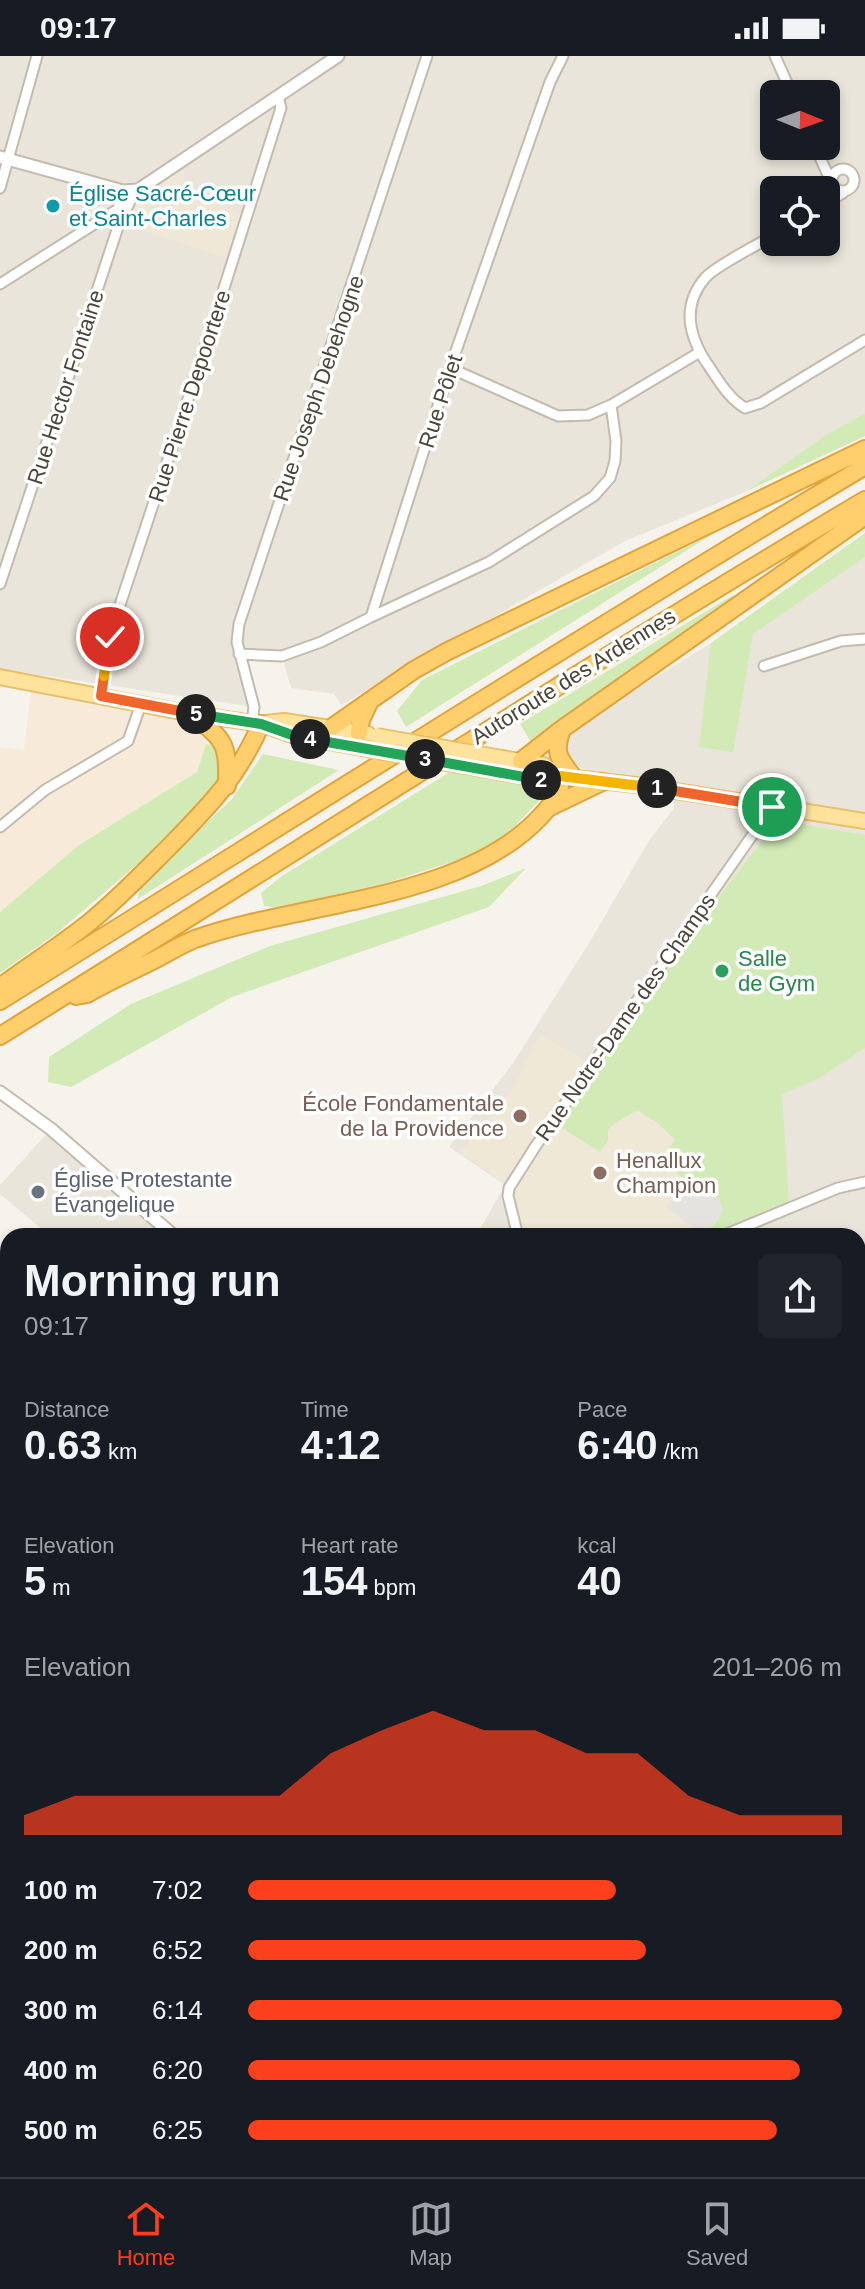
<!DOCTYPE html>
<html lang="en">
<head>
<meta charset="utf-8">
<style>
  body { margin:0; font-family:Helvetica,sans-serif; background:#20242c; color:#f1f3f6; height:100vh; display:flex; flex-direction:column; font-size:30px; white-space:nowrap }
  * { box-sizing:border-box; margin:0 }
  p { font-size:26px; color:#9ea1a6 }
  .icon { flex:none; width:44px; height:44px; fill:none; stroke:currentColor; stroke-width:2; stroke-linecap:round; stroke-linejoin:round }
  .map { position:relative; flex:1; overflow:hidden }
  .drawer { position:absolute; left:0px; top:1172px; width:866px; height:950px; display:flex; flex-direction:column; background:#171b24; border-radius:24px 24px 0 0; box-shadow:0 4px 12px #0003 }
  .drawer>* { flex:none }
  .needle { width:52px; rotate:91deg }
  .controls { position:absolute; left:760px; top:24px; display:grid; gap:16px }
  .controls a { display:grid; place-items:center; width:80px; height:80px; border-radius:12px; background:#171b24; box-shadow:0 4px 12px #0003; font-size:40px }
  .pin { position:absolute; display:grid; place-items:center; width:68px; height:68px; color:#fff; margin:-34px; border:4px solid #fff; border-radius:50%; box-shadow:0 2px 8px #0007 }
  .km { position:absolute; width:40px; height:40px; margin:-20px; border-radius:50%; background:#222; color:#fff; font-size:22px; line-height:40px; text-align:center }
  .round { display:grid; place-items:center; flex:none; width:84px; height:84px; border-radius:12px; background:#20242c }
  .head { display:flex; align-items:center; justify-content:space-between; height:136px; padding:0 24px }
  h1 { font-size:44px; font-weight:700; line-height:60px }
  .figures { display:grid; grid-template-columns:repeat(3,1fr); gap:12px; height:136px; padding:8px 24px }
  .figures div { display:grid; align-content:center }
  .figures b { font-size:40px; font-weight:700 }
  .figures small { font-size:22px; font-weight:400 }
  .figures p { font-size:22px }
  .chart { height:224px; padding:16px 24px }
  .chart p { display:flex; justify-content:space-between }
  .chart svg { width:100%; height:144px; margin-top:8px; fill:#fc3f1d; opacity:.7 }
  ul { padding:0 24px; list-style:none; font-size:26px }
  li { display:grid; grid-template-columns:128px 96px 1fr; align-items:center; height:60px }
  li i { height:20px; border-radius:10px; background:#fc3f1d }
  .status { display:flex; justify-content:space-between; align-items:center; height:56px; padding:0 40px; background:#171b24; direction:ltr }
  .status svg { height:22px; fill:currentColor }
  .tabs { display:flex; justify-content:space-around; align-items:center; height:112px; border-top:2px solid #363941; background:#171b24; font-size:22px; color:#9ea1a6 }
  .tabs a { display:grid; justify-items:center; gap:4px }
  .tabs .on { color:#fc3f1d }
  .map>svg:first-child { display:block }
</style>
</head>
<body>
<div class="status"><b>09:17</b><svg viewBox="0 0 49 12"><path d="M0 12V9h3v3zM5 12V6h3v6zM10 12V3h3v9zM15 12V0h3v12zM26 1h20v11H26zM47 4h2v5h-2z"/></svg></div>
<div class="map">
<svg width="865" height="2121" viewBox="0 0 865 2121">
  <rect width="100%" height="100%" fill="#f6f3ec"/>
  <path fill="#eae5da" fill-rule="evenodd" d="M0 0H865V357L826 379 745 436 625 485 341 649 334 638 291 632 282 600 239 598 254 651 0 613ZM774 38H826V90H774ZM774 134H826V186H774Z
    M865 477V1894L858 1887V1180H476L505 1129 449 1091 513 1007 589 887 650 783 674 752V747L579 711 565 697 567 682 577 670 711 587Z
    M51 1073 174 1180H50L0 1138V1129Z"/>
  <path fill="#f7ead8" d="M32 627 192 658 206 688 197 716 79 789 0 856V691L24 694Z"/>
  <path fill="#efe8d6" d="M179 113 185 115 184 126 241 158 226 202 126 169 140 140Z
    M659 923 705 948 764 1158 713 1180H520L511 1135Z
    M540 978 586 1005 544 1069 503 1126 461 1096 515 1029Z"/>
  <path fill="#d2eab5" d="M865 357V380L745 436 826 379Z
    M716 476 406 671 397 655 422 624Z
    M865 477V501L753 578 733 696 699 691 711 587Z
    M733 539 737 543 530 685 520 668Z
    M206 688 216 690 223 711 219 726 183 769 57 877 0 917V856L79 789 197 716Z
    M263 698 339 714 138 843 140 829 232 743Z
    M450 716 534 730 543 741 513 772 480 797 389 826 281 852 264 850 261 837 282 820Z
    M778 764 865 779V992L818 1023 782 1038 789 1148 707 1180 701 1178 716 1167 700 1130C681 1122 670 1116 666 1095L675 1084 659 1068 637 1054C627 1061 616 1065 608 1074V1085L600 1096 557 1069 731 825Z
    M526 812 489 851 232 941 71 1031 48 1026 49 1001 131 948 270 890 481 830Z
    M858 1887 865 1894V2121H443L437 2114H858Z"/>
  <path fill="#e5e3e0" d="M685 1124 700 1130 719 1143 723 1154 716 1167 701 1178 666 1151Z"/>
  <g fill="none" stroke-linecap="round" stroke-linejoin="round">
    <defs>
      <path id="minor" d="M775 0 792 38
        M815 90 827 117 833 120
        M832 124a11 11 0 1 1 22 0a11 11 0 1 1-22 0Z
        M0 132 37 0
        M826 147 843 137
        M774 179C758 189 717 209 706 221 682 248 688 278 706 306 718 323 727 341 745 352L761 347 865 284
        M0 228 118 153 123 135
        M450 312 558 360 588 359 611 349 700 296
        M0 528 119 168 135 135
        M371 561 489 506 594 440 610 422 615 405 616 385 611 349
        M239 598 282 600 321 586 371 561 450 312 550 26 563 0
        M764 610 841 585 865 583
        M101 640 110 581 116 561 212 270 281 52 278 40
        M252 667 254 651 237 586 239 568 427 0
        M0 771 45 734 128 685 141 648
        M518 1180 508 1140 509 1132 535 1091 772 751
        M722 1180 838 1132 865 1126
        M858 1281 865 1278
        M858 1457 865 1453
        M858 1626 865 1634
        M858 1723 865 1711
        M384 2121 386 2114"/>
      <path id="tertiary" d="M0 101 123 135 138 134 338 0
        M0 1036 51 1073 174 1180
        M858 1791 865 1798"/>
      <path id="primary" d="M0 621 192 658 261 668 295 680 362 692 359 677
        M266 667 284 665 368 678
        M502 702 544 709 560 720
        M488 714 543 724 560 720 644 730 865 765"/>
      <path id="motorway" d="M192 658C225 685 228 686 227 730
        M331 672 414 614 448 595 865 393
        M562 673C553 698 559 702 574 722
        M359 677 361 664 369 647
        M521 705 562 673 865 460
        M550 751 602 726
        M0 931C30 909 61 889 90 866 118 843 144 816 170 790 210 749 238 721 261 668
        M76 940 87 938C108 926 130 916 152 905 166 898 180 889 195 883 299 846 462 845 540 761 551 749 563 737 560 720
        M0 945C288 766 574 584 865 410
        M0 980C288 801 573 617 865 444"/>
    </defs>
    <use href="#minor" stroke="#c2bbae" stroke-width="13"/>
    <use href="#tertiary" stroke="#c2bbae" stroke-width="15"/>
    <use href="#primary" stroke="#e6c16a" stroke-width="18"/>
    <use href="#motorway" stroke="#e0a43c" stroke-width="20"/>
    <use href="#minor" stroke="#fff" stroke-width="9"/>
    <use href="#tertiary" stroke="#fff" stroke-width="11"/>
    <use href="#primary" stroke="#ffe39c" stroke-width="14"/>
    <use href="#motorway" stroke="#ffcf6e" stroke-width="16"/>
    <defs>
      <path id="primary-bridge" d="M377 680 502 702
        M362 692 399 699
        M411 701 488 714"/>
    </defs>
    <use href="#primary-bridge" stroke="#e6c16a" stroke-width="18" stroke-linecap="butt"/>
    <use href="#primary-bridge" stroke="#ffe39c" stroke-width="14"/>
  </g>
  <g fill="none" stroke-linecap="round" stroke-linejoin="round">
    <defs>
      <path id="split-1" d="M657 732 772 751"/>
      <path id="split-2" d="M541 724 560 720 657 732"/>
      <path id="split-3" d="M425 703 541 724"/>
      <path id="split-4" d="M310 683 425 703"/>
      <path id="split-5" d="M196 658 261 668 295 680 310 683"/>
      <path id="split-6" d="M104 620 101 640 196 658"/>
      <path id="split-7" d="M104 620 110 581"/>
    </defs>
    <use href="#split-1" stroke="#fff" stroke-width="16"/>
    <use href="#split-2" stroke="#fff" stroke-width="16"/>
    <use href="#split-3" stroke="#fff" stroke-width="16"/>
    <use href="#split-4" stroke="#fff" stroke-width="16"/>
    <use href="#split-5" stroke="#fff" stroke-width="16"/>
    <use href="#split-6" stroke="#fff" stroke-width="16"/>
    <use href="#split-7" stroke="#fff" stroke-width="16"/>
    <use href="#split-1" stroke="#f0652b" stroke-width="10"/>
    <use href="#split-2" stroke="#f5b400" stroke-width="10"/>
    <use href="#split-3" stroke="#22a559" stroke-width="10"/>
    <use href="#split-4" stroke="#22a559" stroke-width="10"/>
    <use href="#split-5" stroke="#22a559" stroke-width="10"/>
    <use href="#split-6" stroke="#f0652b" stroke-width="10"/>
    <use href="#split-7" stroke="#f5b400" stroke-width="10"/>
  </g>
  <circle fill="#0f9aa8" stroke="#fff" stroke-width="3" cx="53" cy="150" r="8"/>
  <circle fill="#2e9e5b" stroke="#fff" stroke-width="3" cx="722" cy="915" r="8"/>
  <g fill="#8d6e63" stroke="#fff" stroke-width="3">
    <circle cx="520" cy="1060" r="8"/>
    <circle cx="600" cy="1117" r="8"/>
  </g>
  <circle fill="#6b7280" stroke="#fff" stroke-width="3" cx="38" cy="1136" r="8"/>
  <g text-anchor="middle" stroke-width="7" stroke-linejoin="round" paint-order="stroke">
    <g font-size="22" fill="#0d838f" stroke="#fff" text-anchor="start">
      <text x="69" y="145">Église Sacré-Cœur<tspan x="69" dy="25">et Saint-Charles</tspan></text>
    </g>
    <g font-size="22" fill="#4b4439" stroke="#fff">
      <text transform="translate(65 331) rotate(-72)" y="8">Rue Hector Fontaine</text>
      <text transform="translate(318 332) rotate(-71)" y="8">Rue Joseph Debehogne</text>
      <text transform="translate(189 340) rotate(-72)" y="8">Rue Pierre Depoortere</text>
      <text transform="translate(440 345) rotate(-72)" y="8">Rue Pôlet</text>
      <text transform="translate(573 620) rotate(-32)" y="8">Autoroute des Ardennes</text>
      <text transform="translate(625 961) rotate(-55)" y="8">Rue Notre-Dame des Champs</text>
    </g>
    <g font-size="22" fill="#27864d" stroke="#fff" text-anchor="start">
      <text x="738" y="910">Salle<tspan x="738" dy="25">de Gym</tspan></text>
    </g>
    <g font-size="22" fill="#785e54" stroke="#fff" text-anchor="end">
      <text x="504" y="1055">École Fondamentale<tspan x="504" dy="25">de la Providence</tspan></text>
      <text x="616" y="1112" text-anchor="start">Henallux<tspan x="616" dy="25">Champion</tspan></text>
    </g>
    <g font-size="22" fill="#5b616d" stroke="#fff" text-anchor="start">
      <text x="54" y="1131">Église Protestante<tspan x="54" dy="25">Évangelique</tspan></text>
    </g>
  </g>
</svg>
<div class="controls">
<a><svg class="needle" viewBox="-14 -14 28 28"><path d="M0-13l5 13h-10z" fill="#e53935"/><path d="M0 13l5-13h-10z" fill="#9ea1a6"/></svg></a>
<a><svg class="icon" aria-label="locate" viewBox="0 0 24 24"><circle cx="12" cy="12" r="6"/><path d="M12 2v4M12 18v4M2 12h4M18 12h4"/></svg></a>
</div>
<div class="pin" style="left:772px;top:751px;background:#1e9e55"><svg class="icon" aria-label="arrive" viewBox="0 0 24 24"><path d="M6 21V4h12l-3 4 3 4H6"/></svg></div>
<div class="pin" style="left:110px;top:581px;background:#d93025"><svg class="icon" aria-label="check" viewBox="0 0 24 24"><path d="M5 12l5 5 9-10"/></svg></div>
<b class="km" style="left:657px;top:732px">1</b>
<b class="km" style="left:541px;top:724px">2</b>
<b class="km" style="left:425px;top:703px">3</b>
<b class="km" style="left:310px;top:683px">4</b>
<b class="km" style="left:196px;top:658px">5</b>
<section class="drawer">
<div class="head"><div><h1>Morning run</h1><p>09:17</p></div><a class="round"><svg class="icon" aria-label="share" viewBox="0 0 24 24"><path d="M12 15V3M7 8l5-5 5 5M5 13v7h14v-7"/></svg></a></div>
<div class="figures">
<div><p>Distance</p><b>0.63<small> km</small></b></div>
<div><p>Time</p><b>4:12</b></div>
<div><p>Pace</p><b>6:40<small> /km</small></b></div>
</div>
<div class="figures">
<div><p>Elevation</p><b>5<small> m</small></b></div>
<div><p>Heart rate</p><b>154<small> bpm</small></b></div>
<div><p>kcal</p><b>40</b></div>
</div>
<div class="chart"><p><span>Elevation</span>201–206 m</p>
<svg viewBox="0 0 160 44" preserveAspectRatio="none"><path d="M0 44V38L10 32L20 32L30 32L40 32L50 32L60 19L70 12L80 6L90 12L100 12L110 19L120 19L130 32L140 38L150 38L160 38V44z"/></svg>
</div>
<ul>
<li><b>100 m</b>7:02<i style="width:62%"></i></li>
<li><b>200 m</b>6:52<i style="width:67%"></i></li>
<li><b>300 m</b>6:14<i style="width:100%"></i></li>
<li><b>400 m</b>6:20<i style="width:93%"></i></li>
<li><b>500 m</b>6:25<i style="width:89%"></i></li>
</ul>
</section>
</div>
<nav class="tabs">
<a class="on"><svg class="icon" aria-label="home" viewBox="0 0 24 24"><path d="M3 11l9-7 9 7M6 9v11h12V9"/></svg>Home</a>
<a><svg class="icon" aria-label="map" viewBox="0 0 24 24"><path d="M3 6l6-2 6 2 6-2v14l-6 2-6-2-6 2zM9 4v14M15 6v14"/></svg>Map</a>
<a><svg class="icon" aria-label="saved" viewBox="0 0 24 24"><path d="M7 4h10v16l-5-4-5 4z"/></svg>Saved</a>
</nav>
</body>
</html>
